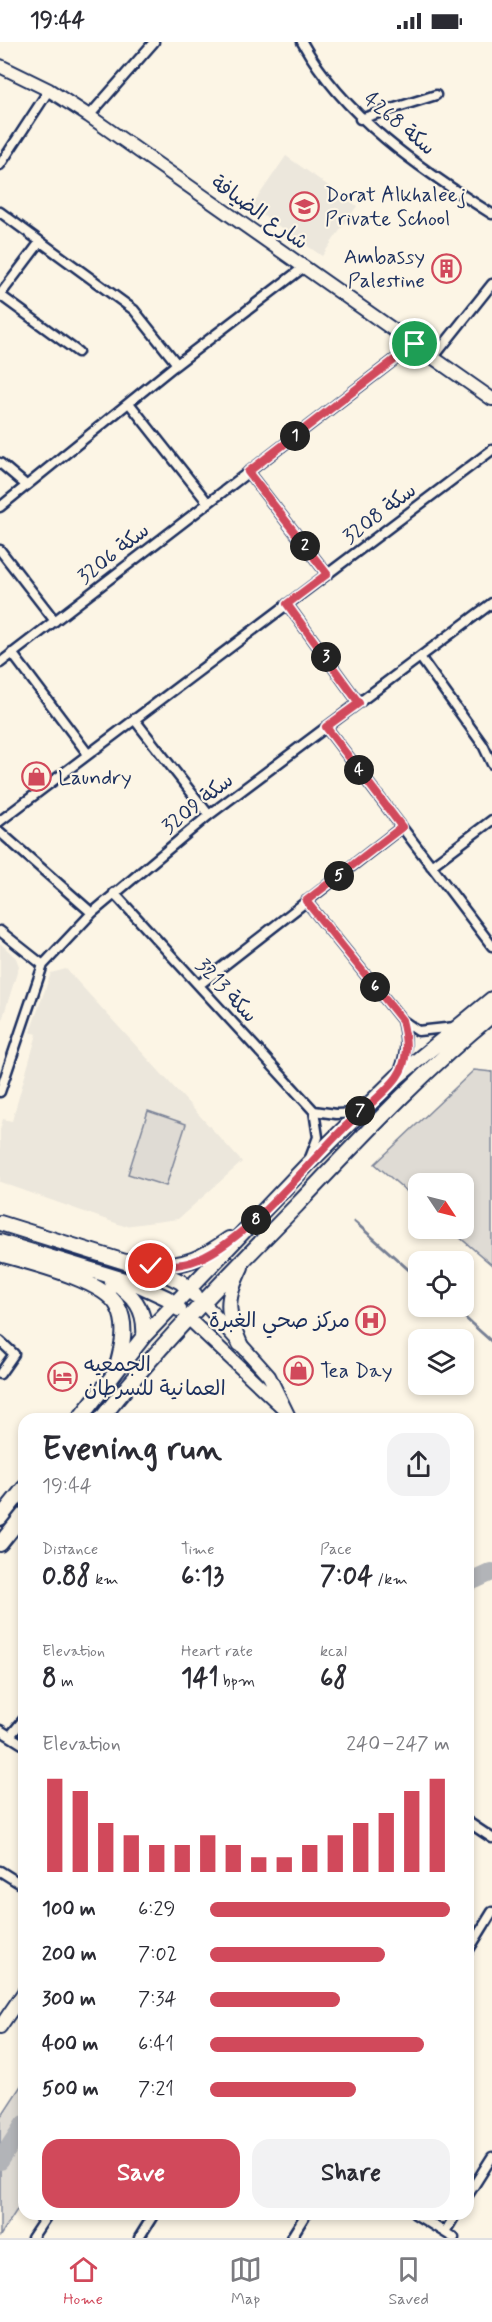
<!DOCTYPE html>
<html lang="en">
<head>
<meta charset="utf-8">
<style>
  body { margin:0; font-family:Mynerve,"Playpen Sans Arabic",sans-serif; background:#f2f2f3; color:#2b2b33; height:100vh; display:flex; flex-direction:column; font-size:22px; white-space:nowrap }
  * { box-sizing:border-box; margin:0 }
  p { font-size:20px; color:#7c7c81 }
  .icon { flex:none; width:33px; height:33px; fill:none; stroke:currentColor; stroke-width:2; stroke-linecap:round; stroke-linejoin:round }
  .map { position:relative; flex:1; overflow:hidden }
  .sheet { position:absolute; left:18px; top:1371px; width:456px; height:807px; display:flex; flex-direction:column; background:#fff; border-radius:18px; box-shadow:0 3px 9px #0003 }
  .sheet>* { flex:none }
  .needle { width:39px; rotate:125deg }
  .tools { position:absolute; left:408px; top:1131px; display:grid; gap:12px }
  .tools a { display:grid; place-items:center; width:66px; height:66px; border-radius:12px; background:#fff; box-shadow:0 3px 9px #0003; font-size:30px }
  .pin { position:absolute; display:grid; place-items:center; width:51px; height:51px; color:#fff; margin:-26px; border:3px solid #fff; border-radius:50%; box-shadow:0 2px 6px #0007 }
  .km { position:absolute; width:30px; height:30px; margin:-15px; border-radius:50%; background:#222; color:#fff; font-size:16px; line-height:30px; text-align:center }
  .round { display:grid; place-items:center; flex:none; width:63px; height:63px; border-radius:18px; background:#f2f2f3 }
  .summary { display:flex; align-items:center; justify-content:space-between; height:102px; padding:0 24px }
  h1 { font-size:33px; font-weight:800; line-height:45px }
  .figures { display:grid; grid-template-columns:repeat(3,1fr); gap:9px; height:102px; padding:6px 24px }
  .figures div { display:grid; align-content:center }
  .figures b { font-size:26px; font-weight:800 }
  .figures small { font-size:16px; font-weight:400 }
  .figures p { font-size:16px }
  .chart { height:168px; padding:12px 24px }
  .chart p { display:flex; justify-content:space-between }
  .chart svg { width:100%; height:108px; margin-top:6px; stroke:#d1495b; stroke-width:6 }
  .cta { display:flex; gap:12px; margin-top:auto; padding:12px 24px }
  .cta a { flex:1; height:69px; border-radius:18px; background:#d1495b; color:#fff; font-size:24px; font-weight:800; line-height:69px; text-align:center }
  .cta a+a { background:#f2f2f3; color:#2b2b33 }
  ul { padding:0 24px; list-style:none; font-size:20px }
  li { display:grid; grid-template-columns:96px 72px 1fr; align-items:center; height:45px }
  li i { height:15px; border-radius:8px; background:#d1495b }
  .status { display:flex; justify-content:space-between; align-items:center; height:42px; padding:0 30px; background:#fff; direction:ltr }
  .status svg { height:16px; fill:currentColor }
  .menu { display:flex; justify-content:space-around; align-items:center; height:84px; border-top:2px solid #e1e1e2; background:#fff; font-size:16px; color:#7c7c81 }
  .menu a { display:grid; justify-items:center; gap:3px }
  .menu .on { color:#d1495b }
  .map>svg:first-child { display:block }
</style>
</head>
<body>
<div class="status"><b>19:44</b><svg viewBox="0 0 49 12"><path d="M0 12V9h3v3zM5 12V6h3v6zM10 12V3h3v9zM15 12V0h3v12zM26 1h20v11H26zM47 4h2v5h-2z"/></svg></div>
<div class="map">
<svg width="492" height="2196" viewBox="0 0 492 2196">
  <rect width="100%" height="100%" fill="#fcf5e5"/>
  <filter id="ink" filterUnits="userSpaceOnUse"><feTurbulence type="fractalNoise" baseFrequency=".0167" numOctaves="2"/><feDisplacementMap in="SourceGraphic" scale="12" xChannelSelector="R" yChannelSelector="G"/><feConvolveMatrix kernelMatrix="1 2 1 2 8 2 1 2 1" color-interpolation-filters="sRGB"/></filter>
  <g filter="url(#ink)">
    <path fill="#ece7dc" d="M286 114 357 164 322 214 251 165Z
      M0 901 16 916 19 924 0 985Z
      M66 927 242 1120 178 1177 124 1184 0 1140V1088L3 1077 12 1079 37 992 30 990 51 931Z"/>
    <path fill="#dfdbd4" stroke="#7d8599" stroke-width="1.5" d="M474 1028 492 1030V1223L450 1187 464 1186V1142H418V1159L375 1122Z
      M148 1069 186 1082 166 1144 128 1132Z
      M24 2039V2157L0 2194V2076Z"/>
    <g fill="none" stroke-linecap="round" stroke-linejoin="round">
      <path stroke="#767f94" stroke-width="3" d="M355 1180 418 1236
        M452 1264 492 1300"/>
      <path stroke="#b2b4b8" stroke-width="18" d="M468 1541 492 1530
        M0 2119 24 2082"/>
      <defs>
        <path id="street" d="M302 0C344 75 420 127 492 172
          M89 74 154 0
          M360 77 436 53
          M0 123 49 48
          M0 170 134 268 177 322
          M0 253 78 310
          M0 253 40 200
          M433 316 492 242
          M129 361 208 461
          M0 421 26 443
          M248 430 327 532
          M0 465 173 325 304 225
          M0 508 55 579
          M287 562 359 661
          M12 611 88 712
          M420 615 483 703 492 722
          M0 621 415 302
          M134 677 209 773
          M326 685 492 904
          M0 779 492 408
          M0 790 92 871
          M431 824 492 778
          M114 851 314 1069 318 1095 310 1116
          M306 859 402 978 418 989 455 985
          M0 889 43 923
          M199 943 402 785
          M399 1030C407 1011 407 998 402 978
          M0 1050 43 923 92 871 209 773 492 561
          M314 1069 336 1072 358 1071
          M0 1299 14 1312 0 1332
          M0 1688 24 1703
          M10 1694 24 1677
          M468 1780 492 1796
          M0 1829 24 1844
          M468 1909 492 1870
          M468 2153 492 2115
          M415 2172 454 2196
          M445 2190 456 2172
          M32 2196 48 2172
          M139 2196 154 2172
          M291 2196 306 2172"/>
        <path id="secondary" d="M0 24 49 48 89 74 492 357
          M203 1260 269 1334 290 1377
          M188 1276 283 1366
          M0 1985 24 1950"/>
        <path id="primary" d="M0 1181 167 1233 181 1240 195 1253
          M0 1200 137 1242 167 1256 179 1267
          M0 1212C28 1220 105 1238 118 1265 128 1284 122 1305 117 1324
          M153 1224C187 1224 202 1216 229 1197
          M112 1240C134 1252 146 1268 144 1294
          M240 1302C226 1268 225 1258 241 1225
          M79 1377 144 1294 308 1122 397 1035 492 957
          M101 1377C161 1301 230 1232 297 1163 361 1096 421 1031 492 973
          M0 1476 24 1446
          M0 1502 24 1472"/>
      </defs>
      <use href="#street" stroke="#1b2f5e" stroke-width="13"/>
      <use href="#secondary" stroke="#1b2f5e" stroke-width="16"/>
      <use href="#primary" stroke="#1b2f5e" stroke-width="18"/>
      <use href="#street" stroke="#fcf5e5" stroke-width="8"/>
      <use href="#secondary" stroke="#fcf5e5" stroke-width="12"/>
      <use href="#primary" stroke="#fcf5e5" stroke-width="14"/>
    </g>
  </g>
  <g fill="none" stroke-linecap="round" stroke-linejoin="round" filter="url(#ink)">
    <defs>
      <path id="route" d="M151 1224C165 1224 178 1224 191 1220 241 1205 304 1126 341 1089 356 1073 385 1052 397 1035 409 1018 407 998 402 978L306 859 402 785 326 685 359 661 287 562 327 532 248 430 415 302"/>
    </defs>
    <use href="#route" stroke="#fff" stroke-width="12"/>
    <use href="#route" stroke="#d1495b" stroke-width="8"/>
  </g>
  <defs>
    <symbol id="school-ring" viewBox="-11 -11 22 22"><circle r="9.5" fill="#fcf5e5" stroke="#d1495b" stroke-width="1.5"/><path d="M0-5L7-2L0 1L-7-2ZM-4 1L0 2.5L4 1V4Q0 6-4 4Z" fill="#d1495b"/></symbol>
    <symbol id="building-ring" viewBox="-11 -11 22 22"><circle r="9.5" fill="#fcf5e5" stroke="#d1495b" stroke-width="1.5"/><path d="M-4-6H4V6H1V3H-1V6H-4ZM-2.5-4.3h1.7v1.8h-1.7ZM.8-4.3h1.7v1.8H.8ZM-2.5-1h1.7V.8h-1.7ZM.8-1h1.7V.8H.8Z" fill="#d1495b"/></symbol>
    <symbol id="shop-ring" viewBox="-11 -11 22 22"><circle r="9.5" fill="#fcf5e5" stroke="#d1495b" stroke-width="1.5"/><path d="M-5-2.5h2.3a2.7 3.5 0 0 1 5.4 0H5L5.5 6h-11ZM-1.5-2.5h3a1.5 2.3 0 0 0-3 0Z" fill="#d1495b"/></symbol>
    <symbol id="hospital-ring" viewBox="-11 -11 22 22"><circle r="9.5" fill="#fcf5e5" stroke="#d1495b" stroke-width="1.5"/><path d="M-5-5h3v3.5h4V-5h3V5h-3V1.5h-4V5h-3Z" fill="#d1495b"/></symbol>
    <symbol id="hotel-ring" viewBox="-11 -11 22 22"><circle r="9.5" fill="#fcf5e5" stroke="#d1495b" stroke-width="1.5"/><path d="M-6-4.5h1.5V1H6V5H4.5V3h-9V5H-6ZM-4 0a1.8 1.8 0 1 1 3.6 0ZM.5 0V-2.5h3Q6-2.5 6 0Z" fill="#d1495b"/></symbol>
  </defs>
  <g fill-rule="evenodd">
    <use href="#school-ring" x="288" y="148" width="33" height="33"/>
    <use href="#building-ring" x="430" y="210" width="33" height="33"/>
    <use href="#shop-ring" x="20" y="718" width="33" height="33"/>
    <use href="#hospital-ring" x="354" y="1262" width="33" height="33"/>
    <use href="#shop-ring" x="282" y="1312" width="33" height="33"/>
    <use href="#hotel-ring" x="46" y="1318" width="33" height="33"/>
  </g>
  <g text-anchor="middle" stroke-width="4.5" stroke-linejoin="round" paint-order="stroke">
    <g font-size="21" fill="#1b2f5e" stroke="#fcf5e5">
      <text transform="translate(400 81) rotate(40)" y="7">سكة 4268</text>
      <text transform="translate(260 170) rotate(35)" y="7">شارع الضيافة</text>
      <text transform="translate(379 471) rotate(-37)" y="7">سكة 3208</text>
      <text transform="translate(113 511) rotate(-38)" y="7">سكة 3206</text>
      <text transform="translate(197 761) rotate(-38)" y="7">سكة 3209</text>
      <text transform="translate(227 948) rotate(47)" y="7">سكة 3213</text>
    </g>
    <g font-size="21" fill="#1b2f5e" stroke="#fcf5e5" text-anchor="start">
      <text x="325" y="159">Dorat Alkhaleej<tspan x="325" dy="24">Private School</tspan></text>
      <text x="425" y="221" text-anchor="end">Ambassy<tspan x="425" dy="24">Palestine</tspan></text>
      <text x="58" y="742">Laundry</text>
      <text x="350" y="1285" text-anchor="end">مركز صحي الغبرة</text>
      <text x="84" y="1329">الجمعيه<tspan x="84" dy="24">العمانية للسرطان</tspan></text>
      <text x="320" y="1335">Tea Day</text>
    </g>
  </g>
</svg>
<div class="tools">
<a><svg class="needle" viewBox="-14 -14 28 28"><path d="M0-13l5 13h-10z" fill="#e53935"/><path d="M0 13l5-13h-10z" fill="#7c7c81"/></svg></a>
<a><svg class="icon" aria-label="locate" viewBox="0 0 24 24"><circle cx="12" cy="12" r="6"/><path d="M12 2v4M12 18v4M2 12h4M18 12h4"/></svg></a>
<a><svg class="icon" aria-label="layers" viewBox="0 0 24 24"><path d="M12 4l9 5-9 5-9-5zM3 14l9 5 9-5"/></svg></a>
</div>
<div class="pin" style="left:415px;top:302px;background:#1e9e55"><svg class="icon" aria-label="arrive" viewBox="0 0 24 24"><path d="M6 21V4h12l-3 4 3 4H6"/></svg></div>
<div class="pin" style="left:151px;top:1224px;background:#d93025"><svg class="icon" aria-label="check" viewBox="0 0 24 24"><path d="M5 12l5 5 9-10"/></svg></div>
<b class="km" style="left:295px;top:394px">1</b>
<b class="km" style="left:305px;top:504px">2</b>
<b class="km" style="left:326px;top:615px">3</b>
<b class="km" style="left:359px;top:728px">4</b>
<b class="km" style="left:339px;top:834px">5</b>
<b class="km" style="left:375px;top:945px">6</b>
<b class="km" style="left:360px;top:1069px">7</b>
<b class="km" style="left:256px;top:1178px">8</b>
<section class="sheet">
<div class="summary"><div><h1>Evening run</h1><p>19:44</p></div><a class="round"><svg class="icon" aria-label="share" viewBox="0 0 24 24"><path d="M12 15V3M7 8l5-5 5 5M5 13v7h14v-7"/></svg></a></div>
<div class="figures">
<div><p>Distance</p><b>0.88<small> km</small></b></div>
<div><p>Time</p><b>6:13</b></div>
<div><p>Pace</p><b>7:04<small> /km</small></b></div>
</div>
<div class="figures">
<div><p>Elevation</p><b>8<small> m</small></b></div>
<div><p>Heart rate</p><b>141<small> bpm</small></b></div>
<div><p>kcal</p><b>68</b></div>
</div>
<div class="chart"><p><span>Elevation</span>240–247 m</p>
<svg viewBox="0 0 160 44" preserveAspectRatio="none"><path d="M5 44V6M15 44V11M25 44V24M35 44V29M45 44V33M55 44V33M65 44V29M75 44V33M85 44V38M95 44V38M105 44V33M115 44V29M125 44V24M135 44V20M145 44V11M155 44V6"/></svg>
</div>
<ul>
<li><b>100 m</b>6:29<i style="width:100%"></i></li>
<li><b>200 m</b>7:02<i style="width:73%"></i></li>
<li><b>300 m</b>7:34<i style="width:54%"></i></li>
<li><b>400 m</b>6:41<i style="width:89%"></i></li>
<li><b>500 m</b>7:21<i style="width:61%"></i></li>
</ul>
<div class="cta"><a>Save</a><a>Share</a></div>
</section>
</div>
<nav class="menu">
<a class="on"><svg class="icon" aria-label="home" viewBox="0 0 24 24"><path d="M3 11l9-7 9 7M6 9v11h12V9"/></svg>Home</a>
<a><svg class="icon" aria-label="map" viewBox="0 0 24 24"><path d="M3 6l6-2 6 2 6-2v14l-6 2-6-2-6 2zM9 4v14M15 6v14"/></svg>Map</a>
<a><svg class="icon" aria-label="saved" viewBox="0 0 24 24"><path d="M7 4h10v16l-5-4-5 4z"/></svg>Saved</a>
</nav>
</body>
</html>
